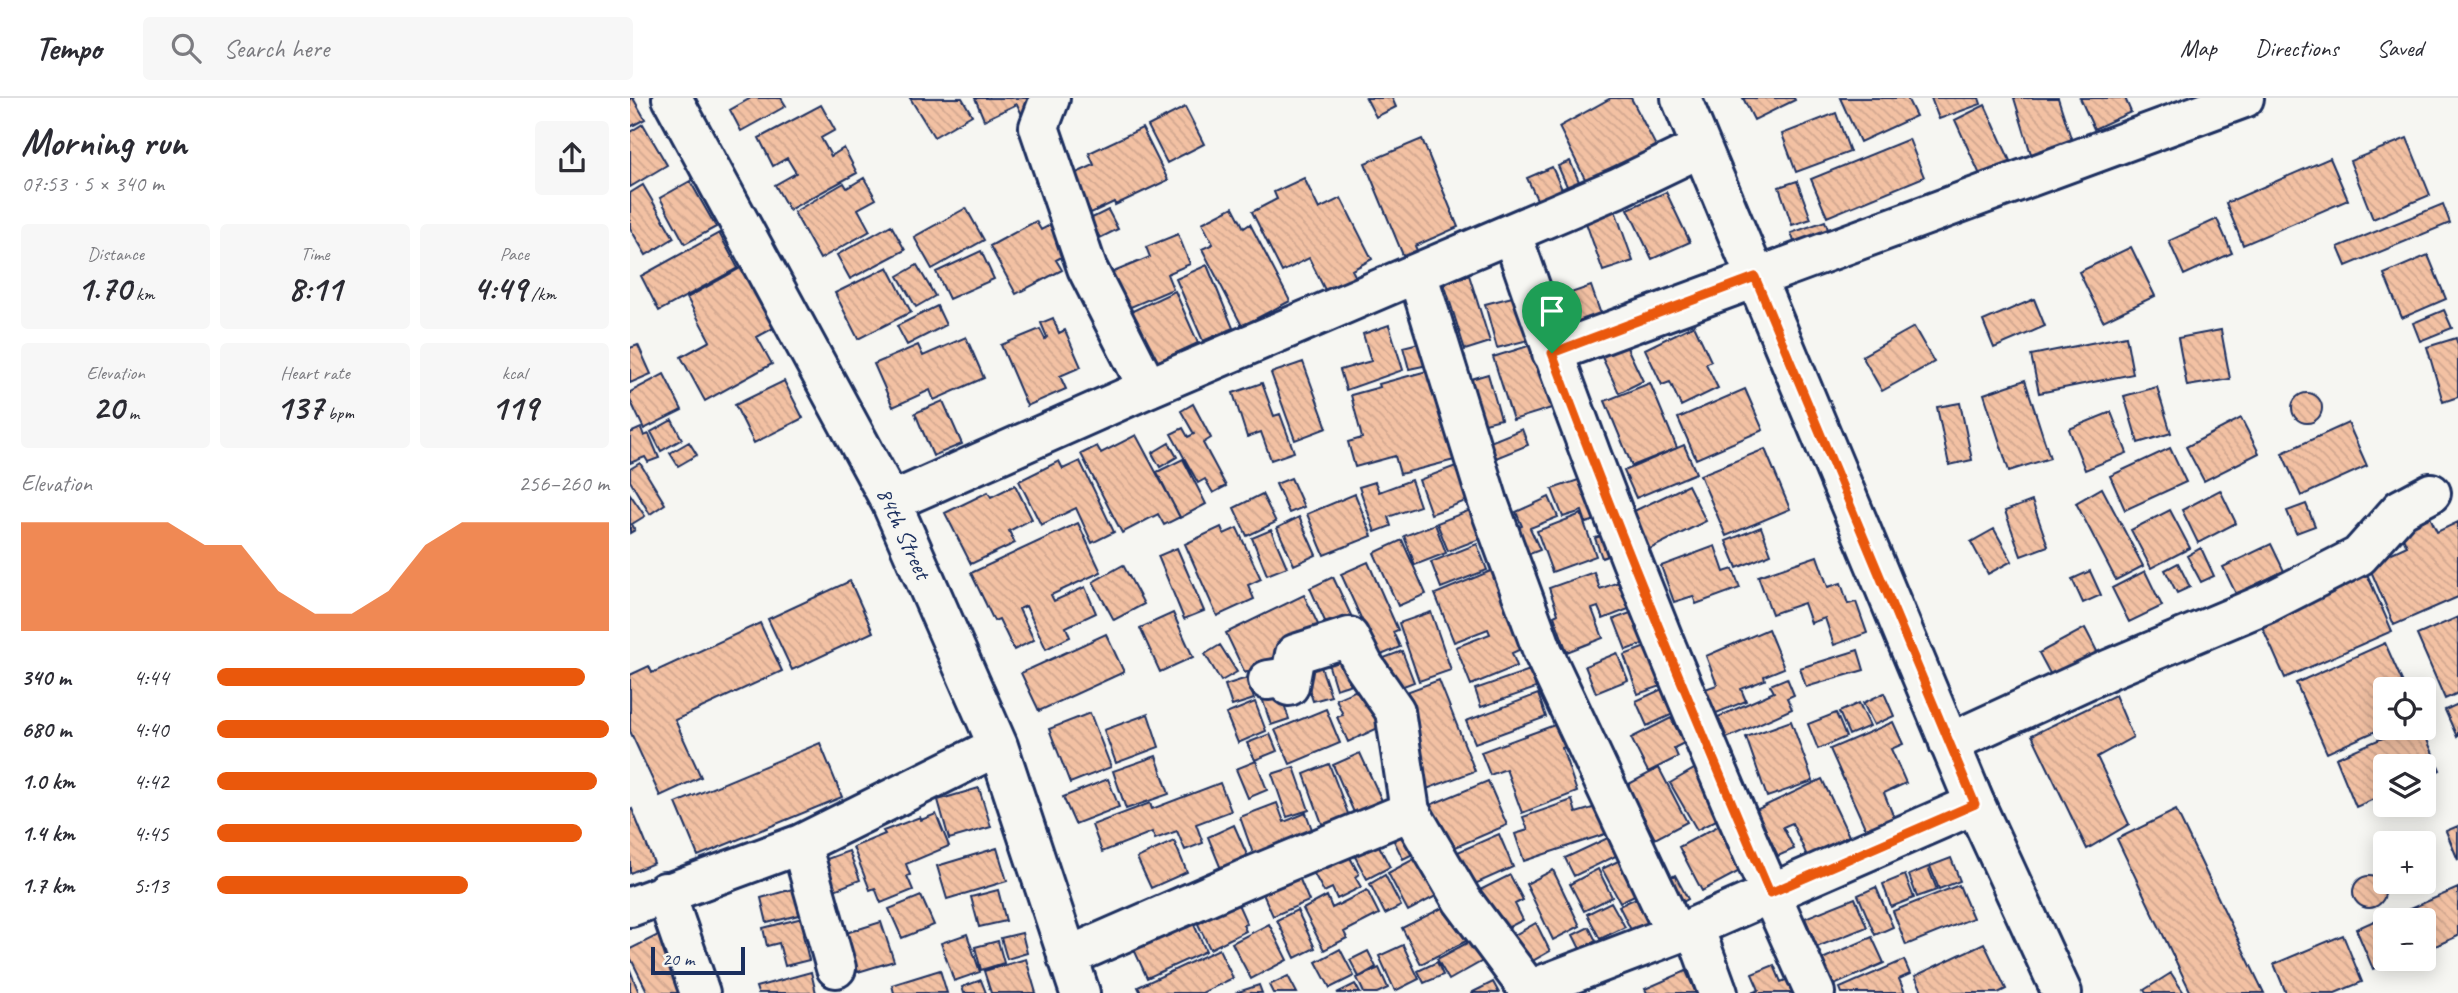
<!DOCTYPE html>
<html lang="en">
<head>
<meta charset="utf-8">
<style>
  body { margin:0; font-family:Caveat,sans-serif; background:#f7f7f7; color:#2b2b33; height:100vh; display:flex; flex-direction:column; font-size:26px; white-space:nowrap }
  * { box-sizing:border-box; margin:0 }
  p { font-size:23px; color:#7c7c81 }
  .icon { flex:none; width:38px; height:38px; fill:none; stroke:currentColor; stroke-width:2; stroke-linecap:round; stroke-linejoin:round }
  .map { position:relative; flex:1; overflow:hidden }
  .sheet { display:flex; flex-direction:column; background:#fff; width:630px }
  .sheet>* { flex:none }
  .buttons { position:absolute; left:1743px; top:579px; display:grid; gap:14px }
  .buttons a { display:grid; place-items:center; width:63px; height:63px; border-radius:7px; background:#fff; box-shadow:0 4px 18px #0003; font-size:35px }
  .scale { position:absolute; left:21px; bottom:18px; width:94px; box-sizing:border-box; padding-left:7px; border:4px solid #1b2f5e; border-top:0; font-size:19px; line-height:24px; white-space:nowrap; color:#1b2f5e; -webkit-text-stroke:5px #f6f6f2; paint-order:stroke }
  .pin { position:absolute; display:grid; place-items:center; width:60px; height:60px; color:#fff; margin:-72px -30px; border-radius:50% 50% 50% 0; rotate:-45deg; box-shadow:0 0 7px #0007 }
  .pin .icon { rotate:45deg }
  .round { display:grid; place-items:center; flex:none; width:74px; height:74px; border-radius:7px; background:#f7f7f7 }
  .head { display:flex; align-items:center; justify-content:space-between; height:119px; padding:0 21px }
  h1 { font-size:38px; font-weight:800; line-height:52px }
  .figures { display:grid; grid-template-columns:repeat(3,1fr); gap:10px; height:119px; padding:7px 21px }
  .figures div { display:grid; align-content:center; border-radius:7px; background:#f7f7f7; text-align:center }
  .figures b { font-size:35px; font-weight:800 }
  .figures small { font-size:19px; font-weight:400 }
  .figures p { font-size:19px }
  .chart { height:196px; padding:14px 21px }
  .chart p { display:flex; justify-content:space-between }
  .chart svg { width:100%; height:126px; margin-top:7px; fill:#ea580c; opacity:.7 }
  ul { padding:0 21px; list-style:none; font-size:23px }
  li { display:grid; grid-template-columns:112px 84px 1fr; align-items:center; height:52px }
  li i { height:18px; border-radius:9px; background:#ea580c }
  header { display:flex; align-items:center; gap:42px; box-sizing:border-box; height:98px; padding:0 35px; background:#fff; border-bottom:2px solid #e1e1e2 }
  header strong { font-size:33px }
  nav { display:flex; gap:38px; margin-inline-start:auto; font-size:24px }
  .search { width:490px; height:63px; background:#f7f7f7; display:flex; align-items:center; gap:18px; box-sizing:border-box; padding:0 24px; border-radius:7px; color:#7c7c81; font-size:26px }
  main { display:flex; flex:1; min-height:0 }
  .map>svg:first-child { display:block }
</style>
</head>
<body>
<header>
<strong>Tempo</strong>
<div class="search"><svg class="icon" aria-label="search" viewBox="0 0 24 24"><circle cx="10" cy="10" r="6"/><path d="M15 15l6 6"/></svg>Search here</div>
<nav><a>Map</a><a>Directions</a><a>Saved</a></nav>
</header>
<main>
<section class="sheet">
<div class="head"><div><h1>Morning run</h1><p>07:53 · 5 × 340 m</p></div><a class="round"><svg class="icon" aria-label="share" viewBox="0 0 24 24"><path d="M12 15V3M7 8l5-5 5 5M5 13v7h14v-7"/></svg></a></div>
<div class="figures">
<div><p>Distance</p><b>1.70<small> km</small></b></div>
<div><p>Time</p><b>8:11</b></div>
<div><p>Pace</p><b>4:49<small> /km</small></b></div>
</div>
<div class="figures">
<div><p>Elevation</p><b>20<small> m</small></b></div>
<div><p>Heart rate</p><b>137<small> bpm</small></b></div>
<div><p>kcal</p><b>119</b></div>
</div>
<div class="chart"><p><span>Elevation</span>256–260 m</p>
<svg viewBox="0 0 160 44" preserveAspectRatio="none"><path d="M0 44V6L10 6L20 6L30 6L40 6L50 14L60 14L70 30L80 38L90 38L100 30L110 14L120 6L130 6L140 6L150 6L160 6V44z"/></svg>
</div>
<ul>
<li><b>340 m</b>4:44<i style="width:94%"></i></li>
<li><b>680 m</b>4:40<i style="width:100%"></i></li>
<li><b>1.0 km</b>4:42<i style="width:97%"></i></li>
<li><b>1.4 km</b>4:45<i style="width:93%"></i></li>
<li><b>1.7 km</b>5:13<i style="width:64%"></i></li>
</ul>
</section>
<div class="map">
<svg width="1828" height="895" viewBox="0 0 1828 895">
  <defs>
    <pattern id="building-back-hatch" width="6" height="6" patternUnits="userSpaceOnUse" patternTransform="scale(1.75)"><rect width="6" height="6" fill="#f3c1a3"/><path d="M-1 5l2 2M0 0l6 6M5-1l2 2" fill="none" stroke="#d0a68f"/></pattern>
  </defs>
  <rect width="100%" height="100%" fill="#f6f6f2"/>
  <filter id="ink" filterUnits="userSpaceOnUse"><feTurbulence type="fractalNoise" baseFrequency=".0143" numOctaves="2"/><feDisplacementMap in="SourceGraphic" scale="14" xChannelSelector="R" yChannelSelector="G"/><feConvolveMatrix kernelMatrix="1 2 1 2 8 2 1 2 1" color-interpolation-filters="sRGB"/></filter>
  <g filter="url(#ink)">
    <path fill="url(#building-back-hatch)" stroke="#1b2f5e" stroke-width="2" d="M0 0H3L15 21 0 29Z
      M121 0H151L156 8 111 33 100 12Z
      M280 0H332L342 17 304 39Z
      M345 0H402L406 10 392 17 387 6 354 22Z
      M736 0H762L766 9 746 19Z
      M981 0H1001L1026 48 957 85 929 29Z
      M1113 0H1164L1165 2 1124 22Z
      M1210 0H1277L1286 18 1230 44Z
      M1301 0H1349L1351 6 1309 21Z
      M1384 0H1428L1442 43 1401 56Z
      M1450 0H1495L1501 14 1464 31Z
      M191 7 205 32 191 40 201 58 214 50 227 75 159 112 145 87 166 75 157 60 143 68 129 40Z
      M1355 7 1381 65 1351 79 1325 22Z
      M555 9 574 46 537 65 518 28Z
      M1206 15 1220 54 1166 74 1152 36Z
      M13 26 37 67 0 89V34Z
      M512 30 538 82 485 107 484 104 461 115 442 77 464 67 459 55Z
      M1777 40 1800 97 1743 121 1720 63Z
      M792 41 828 129 785 148 791 161 777 167 735 65Z
      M1279 41 1294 79 1197 119 1181 81Z
      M1700 60 1718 102 1613 147 1596 105Z
      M940 63 951 88 939 93 928 68Z
      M922 69 935 98 910 108 897 80Z
      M234 80 246 101 228 111 240 133 190 161 164 114 214 85 217 90Z
      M674 80 689 111 711 100 742 161 722 172 727 181 697 196 679 160 652 174 622 114 647 101 644 94Z
      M60 83 86 129 55 146 30 100Z
      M1167 83 1181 121 1162 127 1149 89Z
      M13 87 44 140 16 157 0 130V95Z
      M1036 94 1060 144 1022 161 998 111Z
      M1813 106 1820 125 1716 168 1708 149Z
      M603 109 614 130 620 126 660 203 612 228 572 151 583 146 572 125Z
      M336 110 354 142 302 171 284 139Z
      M478 112 488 131 470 140 460 121Z
      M985 112 1003 163 973 173 955 122Z
      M431 121 447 151 426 162 432 172 386 196 360 148 406 123 411 132Z
      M1587 121 1602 155 1554 177 1539 143Z
      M1195 123 1203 145 1169 157 1161 135Z
      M261 127 275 152 220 181 207 157Z
      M89 135 108 170 29 213 11 178Z
      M548 136 560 166 537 176 543 191 496 211 481 175 520 159 516 149Z
      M1501 149 1525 198 1473 223 1449 174Z
      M351 153 364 181 319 201 306 174Z
      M1798 157 1816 201 1772 220 1754 176Z
      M116 167 149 227 127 239 142 266 75 303 51 259 80 243 57 200Z
      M287 167 305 198 286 209 268 178Z
      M577 167 603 230 573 243 546 181Z
      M258 169 281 214 228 241 205 195Z
      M839 177 860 244 835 252 814 185Z
      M961 188 975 228 943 239 929 199Z
      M545 193 568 245 518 268 494 217Z
      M898 195 910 239 867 250 855 206Z
      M1404 201 1415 228 1364 250 1353 223Z
      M307 208 316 227 277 247 267 228Z
      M1814 212 1822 230 1790 243 1783 225Z
      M423 220 429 235 435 232 451 269 430 278 436 291 397 308 371 247 410 231 415 241 417 239 411 225Z
      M759 227 773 272 716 292 710 272 741 263 733 236Z
      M1064 227 1081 263 1076 266 1088 290 1051 308 1040 284 1032 287 1015 251Z
      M1284 229 1304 264 1252 293 1232 258Z
      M1591 232 1600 281 1557 288 1548 240Z
      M1496 238 1503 276 1409 295 1401 257Z
      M336 239 354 280 304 302 300 292 263 309 244 266 288 247 293 258Z
      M1826 240 1828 248V299L1813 304 1797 249Z
      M993 241 1013 283 989 295 969 253Z
      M801 242 807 265 779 271 773 249Z
      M911 244 931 307 883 322 863 259Z
      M8 247 21 276 0 285V250Z
      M673 264 697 330 665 342 641 275Z
      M812 269 836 359 770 376 765 358 725 369 718 344 732 340 721 297 750 289 749 286Z
      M34 276 52 312 14 331 0 302V294Z
      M858 276 871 321 851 326 838 282Z
      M1395 282 1420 360 1379 373 1354 296Z
      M154 283 173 320 124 345 105 307Z
      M632 285 644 318 650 316 664 354 641 362 631 334 617 339 603 295Z
      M1020 285 1047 350 1002 368 975 303Z
      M1527 289 1541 335 1508 345 1494 298Z
      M1115 291 1133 332 1066 361 1048 320Z
      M1662 310a15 15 0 1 1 30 0a15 15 0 1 1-30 0Z
      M313 303 332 346 303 358 285 315Z
      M1330 305 1342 362 1319 367 1307 309Z
      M563 306 581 340 573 345 596 388 583 395 575 381 568 385 541 336 553 330 558 339 564 336 551 313Z
      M1481 314 1497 355 1455 372 1439 331Z
      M1611 320 1629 355 1574 383 1556 349Z
      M42 322 52 341 31 353 21 334Z
      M1718 325 1737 368 1671 398 1652 355Z
      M11 330 14 338 19 336 29 360 18 364 15 359 0 365V335Z
      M892 331 898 347 866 360 860 344Z
      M506 337 550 419 534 427 528 416 492 435 451 356 467 348 471 355Z
      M59 344 67 357 48 368 40 355Z
      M539 345 547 359 530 369 522 355Z
      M1054 347 1066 375 1006 400 994 373Z
      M1540 350 1556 384 1495 412 1480 378Z
      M1135 351 1160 411 1096 438 1070 377Z
      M553 361 576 406 550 420 527 374Z
      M429 363 433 371 450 363 484 434 462 445 446 410 411 427 389 383Z
      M10 365 35 406 20 416 0 383V371Z
      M831 366 844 400 801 416 789 382Z
      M960 378 976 419 956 425 952 413 933 419 922 391Z
      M661 380 674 409 659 415 646 386Z
      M781 382 790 408 758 419 761 428 745 434 729 389 745 384 749 394Z
      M385 387 402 421 379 433 385 445 341 466 315 415 358 394 361 399Z
      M1058 387 1076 423 1018 452 1000 415Z
      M1472 390 1513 468 1486 482 1446 405Z
      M1590 392 1606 425 1568 445 1552 412Z
      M0 396 15 418 2 426 5 432 0 435Z
      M632 396 646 424 617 438 604 410Z
      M725 396 742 438 694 457 677 416Z
      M919 399 928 419 900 430 910 452 897 457 886 430 892 428 886 414Z
      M1402 403 1418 448 1391 458 1375 413Z
      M1676 406 1685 428 1666 435 1657 413Z
      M843 411 855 439 818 453 807 425Z
      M1540 412 1560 450 1521 470 1501 432Z
      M951 416 966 458 922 474 907 433Z
      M669 419 686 457 664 467 647 430Z
      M1800 419 1807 434 1828 424V499L1764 527 1738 466 1777 448 1770 433Z
      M448 425 471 474 421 497 424 503 455 489 466 515 436 529 440 539 416 551 396 508 389 511 404 542 384 552 369 521 364 523 341 475Z
      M805 426 816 455 785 467 774 438Z
      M591 429 594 436 607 430 631 481 618 487 624 501 587 518 555 446Z
      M1131 429 1141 456 1107 470 1096 443Z
      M1364 431 1382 463 1358 476 1341 444Z
      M641 432 657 469 637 477 622 440Z
      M982 434 989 454 972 460 965 440Z
      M772 442 796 496 768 508 744 455Z
      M847 446 857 472 811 490 801 464Z
      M1641 446 1654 473 1606 496 1593 469Z
      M1085 448 1094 474 1103 471 1110 490 1066 506 1063 498 1044 504 1031 468Z
      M547 450 574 513 554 521 528 458Z
      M1571 450 1584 478 1571 484 1557 458Z
      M1187 458 1198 489 1211 485 1218 506 1226 504 1237 535 1204 547 1195 520 1181 525 1174 505 1142 516 1128 478Z
      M738 464 768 532 763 534 770 549 735 564 736 531 711 476Z
      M1548 465 1560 489 1547 495 1535 472Z
      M493 467 514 506 484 522 463 484Z
      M868 470 887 520 880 523 891 551 882 555 887 568 841 587 826 549 860 536 858 531 824 544 805 496Z
      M1460 473 1471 497 1453 505 1442 481Z
      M1515 473 1532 508 1499 524 1482 490Z
      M964 474 970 491 999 480 1009 507 973 521 968 509 962 511 973 540 937 554 924 518 928 516 919 490Z
      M1737 476 1762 533 1655 580 1630 524Z
      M703 479 726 528 702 539 680 490Z
      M220 483 243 534 162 572 138 521Z
      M674 497 693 537 615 575 596 535Z
      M1014 510 1026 541 996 552 984 521Z
      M801 514 821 572 789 583 769 525Z
      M543 515 563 559 530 574 510 530Z
      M1828 519V595L1815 601 1787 537Z
      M130 525 152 573 45 622 71 679 30 698 0 633V577L19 568 22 575Z
      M1455 530 1471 561 1425 585 1409 555Z
      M1138 531 1154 570 1134 578 1135 582 1111 591 1116 603 1084 616 1075 591 1087 587 1076 558Z
      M476 536 494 574 409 613 391 575Z
      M718 544 731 583 706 591 694 552Z
      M1029 544 1043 584 1008 596 994 557Z
      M1755 545 1776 592H1755V629L1697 655 1666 585Z
      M590 547 607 574 591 583 575 556Z
      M1228 552 1234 572 1176 589 1170 570Z
      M772 553 784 584 758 594 746 563Z
      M686 554 701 598 683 603 669 560Z
      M987 555 998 582 966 595 955 568Z
      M900 572 906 590 851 609 845 591Z
      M617 580 624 601 602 608 595 587Z
      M1157 580 1164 597 1157 600 1162 611 1097 640 1088 619 1144 594 1140 587Z
      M809 582 845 673 794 692 768 597Z
      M1041 587 1052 612 1017 628 1006 603Z
      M648 588 659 621 641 627 630 594Z
      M729 591 736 607 751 601 761 624 718 644 707 619 713 617 706 601Z
      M1254 595 1264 618 1244 627 1233 605Z
      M908 596 916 619 845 645 836 623Z
      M1485 597 1503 639 1467 659 1499 726 1457 751 1402 637Z
      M625 604 636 633 608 645 596 616Z
      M1229 605 1240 628 1219 637 1209 614Z
      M1828 606V638L1827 639 1815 612Z
      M696 611 710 645 660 666 645 632Z
      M460 615 481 669 440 685 419 631Z
      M1206 615 1216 639 1188 651 1178 626Z
      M518 616 529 649 486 665 474 632Z
      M1041 620 1054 645 1044 650 1048 659 1018 674 1001 640Z
      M1161 623 1183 683 1137 699 1116 639Z
      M1263 624 1273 646 1261 651 1276 685 1254 695 1265 722 1237 734 1200 651Z
      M930 625 939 648 932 650 947 694 892 715 876 671 860 677 851 654Z
      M1776 630H1792L1810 672 1794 680V668H1755V696L1726 709 1706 660Z
      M640 636 647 653 625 662 617 645Z
      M190 645 212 699 68 758 46 705Z
      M730 655 754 707 726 719 703 667Z
      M526 658 539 696 496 711 483 673Z
      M626 663 637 692 618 700 606 671Z
      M699 666 720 721 694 731 674 676Z
      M1071 667 1098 716 1067 732 1040 685Z
      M664 669 679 712 657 719 642 676Z
      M1029 670 1057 724 1025 741 997 687Z
      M478 681 489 709 445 726 433 699Z
      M1192 681 1219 738 1177 758 1162 725 1153 729 1164 751 1148 758 1126 712Z
      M858 683 877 727 819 752 800 707Z
      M590 685 601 713 566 726 573 745 555 752 547 733 525 741 522 734 472 754 462 727 520 705 522 711Z
      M349 690 361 729 319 741 308 702Z
      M942 702 946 715 976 706 984 733 894 763 885 736 898 732 893 719Z
      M647 705 654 724 676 715 684 737 626 764 610 719Z
      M2 711 24 765 0 775V712Z
      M1546 712 1634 895H1561L1487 741Z
      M306 716 319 748 276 766 280 777 277 778 283 792 251 805 245 790 240 792 223 749 255 736 253 733 290 719 291 722Z
      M780 722 795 750 773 761 759 733Z
      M1097 723 1121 767 1072 793 1049 749Z
      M604 727 618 759 591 771 578 739Z
      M1828 728V762L1816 733Z
      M869 736 883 769 836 790 821 757Z
      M984 737 992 755 944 778 935 760Z
      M746 742 760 769 737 781 723 755Z
      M544 743 557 774 521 790 507 760Z
      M367 750 377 783 317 801 307 768Z
      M219 753 230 782 194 796 183 766Z
      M717 754 729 776 725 779 731 789 707 801 702 790 694 794 682 772Z
      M797 754 817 792 778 813 758 775Z
      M996 759 1013 793 990 804 972 771Z
      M1321 760 1330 783 1309 791 1300 768Z
      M1298 769 1307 792 1287 799 1279 777Z
      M968 771 982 799 954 813 940 786Z
      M666 772 679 803 643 818 629 787Z
      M923 772 950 828 923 842 896 786Z
      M755 777 771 808 755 816 740 786Z
      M880 777 893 802 885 806 893 822 871 833 850 792Z
      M1045 777 1058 801 1042 810 1029 786Z
      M1275 777 1284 800 1261 809 1253 786Z
      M1723 794a16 16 0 1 1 32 0a16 16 0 1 1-32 0Z
      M1329 787 1343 820 1276 847 1263 813Z
      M1246 789 1263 829 1245 837 1228 797Z
      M166 790 173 816 137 825 131 800Z
      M1828 790V838L1794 853V822H1779L1775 813Z
      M368 792 376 823 349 829 341 799Z
      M737 792 749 816 714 834 717 840 694 852 673 811 697 798 702 810Z
      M1017 795 1032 827 1005 840 989 808Z
      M604 797 617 826 613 827 616 833 580 851 568 826 577 821 572 812Z
      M291 798 304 827 272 840 259 811Z
      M1225 800 1237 829 1187 849 1175 820Z
      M981 804 995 829 970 841 957 816Z
      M820 806 838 842 791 866 772 830Z
      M667 812 685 850 665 860 647 822Z
      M188 816 192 832 173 837 179 862 155 868 149 845 137 848 133 830Z
      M1755 818 1757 822H1755V861H1765L1743 871 1726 831Z
      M561 820 576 853 517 880 502 847Z
      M251 824 264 863 228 874 216 835Z
      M906 825 920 853 897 866 883 838Z
      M639 826 657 862 621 881 602 845Z
      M959 829 966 843 950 851 943 837Z
      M34 834 60 895H18L0 859V851Z
      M392 835 397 855 377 861 371 840Z
      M337 836 350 874 324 883 311 845Z
      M852 837 863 857 819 882 807 861Z
      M1713 837 1732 884 1705 895H1656L1644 866Z
      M1242 839 1254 865 1202 888 1190 862Z
      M368 843 374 865 351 872 345 849Z
      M1354 845 1376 891 1368 895H1293L1285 878Z
      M773 847 789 881 765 893 749 858Z
      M589 851 603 880 572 895H511L508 889Z
      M710 851 724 878 700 890 686 864Z
      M738 853 746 869 729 879 720 862Z
      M396 861 406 895H361L354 873Z
      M1274 862 1280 876 1269 881 1275 895H1212L1210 890Z
      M807 864 813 877 794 885 788 873Z
      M1144 867 1151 884 1163 879 1170 895H1121L1129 892 1122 876Z
      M749 870 758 890 747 895H734L727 880Z
      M0 872 9 895H0Z
      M310 872 317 895H264L262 887Z
      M1056 873 1066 895H1017L1015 891Z
      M181 874 186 895H128L126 889Z
      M1541 875 1554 895H1516L1514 892Z
      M658 878 667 895H643L639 887Z
      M351 882 356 895H334L332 889Z
      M863 884 869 895H841Z
      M725 886 730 895H707Z
      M629 887 632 895H605Z"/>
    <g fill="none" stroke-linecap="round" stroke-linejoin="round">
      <defs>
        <path id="street" d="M42 0 261 404 368 648 450 895
          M420 0 409 29 457 170 518 290
          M882 136C969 394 1073 647 1185 895
          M922 255 1614 0
          M261 404 518 290 787 175
          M638 582 652 580 659 588 665 556 719 539 734 568 765 613 780 713
          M1319 645 1480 571 1637 505 1729 458 1771 411 1801 395
          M171 746 206 870
          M35 794 70 895
          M0 809 171 746 368 648
          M1064 829 1088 895
          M1045 835 913 554 858 404 787 175 987 90 1070 50
          M437 859 625 777 780 713 832 802 899 892 1064 829 1345 706"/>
        <path id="secondary" d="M1051 0 1345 706 1432 895"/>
      </defs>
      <use href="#street" stroke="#1b2f5e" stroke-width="44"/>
      <use href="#secondary" stroke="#1b2f5e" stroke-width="44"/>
      <use href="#street" stroke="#f6f6f2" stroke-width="38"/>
      <use href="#secondary" stroke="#f6f6f2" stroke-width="38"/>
    </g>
  </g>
  <g fill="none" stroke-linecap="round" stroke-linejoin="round" filter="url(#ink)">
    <defs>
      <path id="route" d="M1125 179 1345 706 1140 795C1064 616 989 437 922 255Z"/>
    </defs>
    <use href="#route" stroke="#fff" stroke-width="14"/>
    <use href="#route" stroke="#ea580c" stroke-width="9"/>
  </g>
  <g text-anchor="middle" stroke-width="5" stroke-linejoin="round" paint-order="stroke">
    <g font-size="24" fill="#1b2f5e" stroke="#f6f6f2">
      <text transform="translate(274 435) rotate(65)" y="8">84th Street</text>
    </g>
  </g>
</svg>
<div class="buttons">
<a><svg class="icon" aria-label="locate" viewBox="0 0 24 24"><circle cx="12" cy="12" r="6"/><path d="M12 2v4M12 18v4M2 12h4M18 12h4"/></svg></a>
<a><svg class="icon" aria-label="layers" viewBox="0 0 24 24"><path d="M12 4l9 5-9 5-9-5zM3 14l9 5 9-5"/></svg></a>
<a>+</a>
<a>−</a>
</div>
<div class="scale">20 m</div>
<div class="pin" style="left:922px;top:255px;background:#1e9e55"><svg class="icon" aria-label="arrive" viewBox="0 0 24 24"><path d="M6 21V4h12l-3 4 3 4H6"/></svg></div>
</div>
</main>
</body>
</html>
